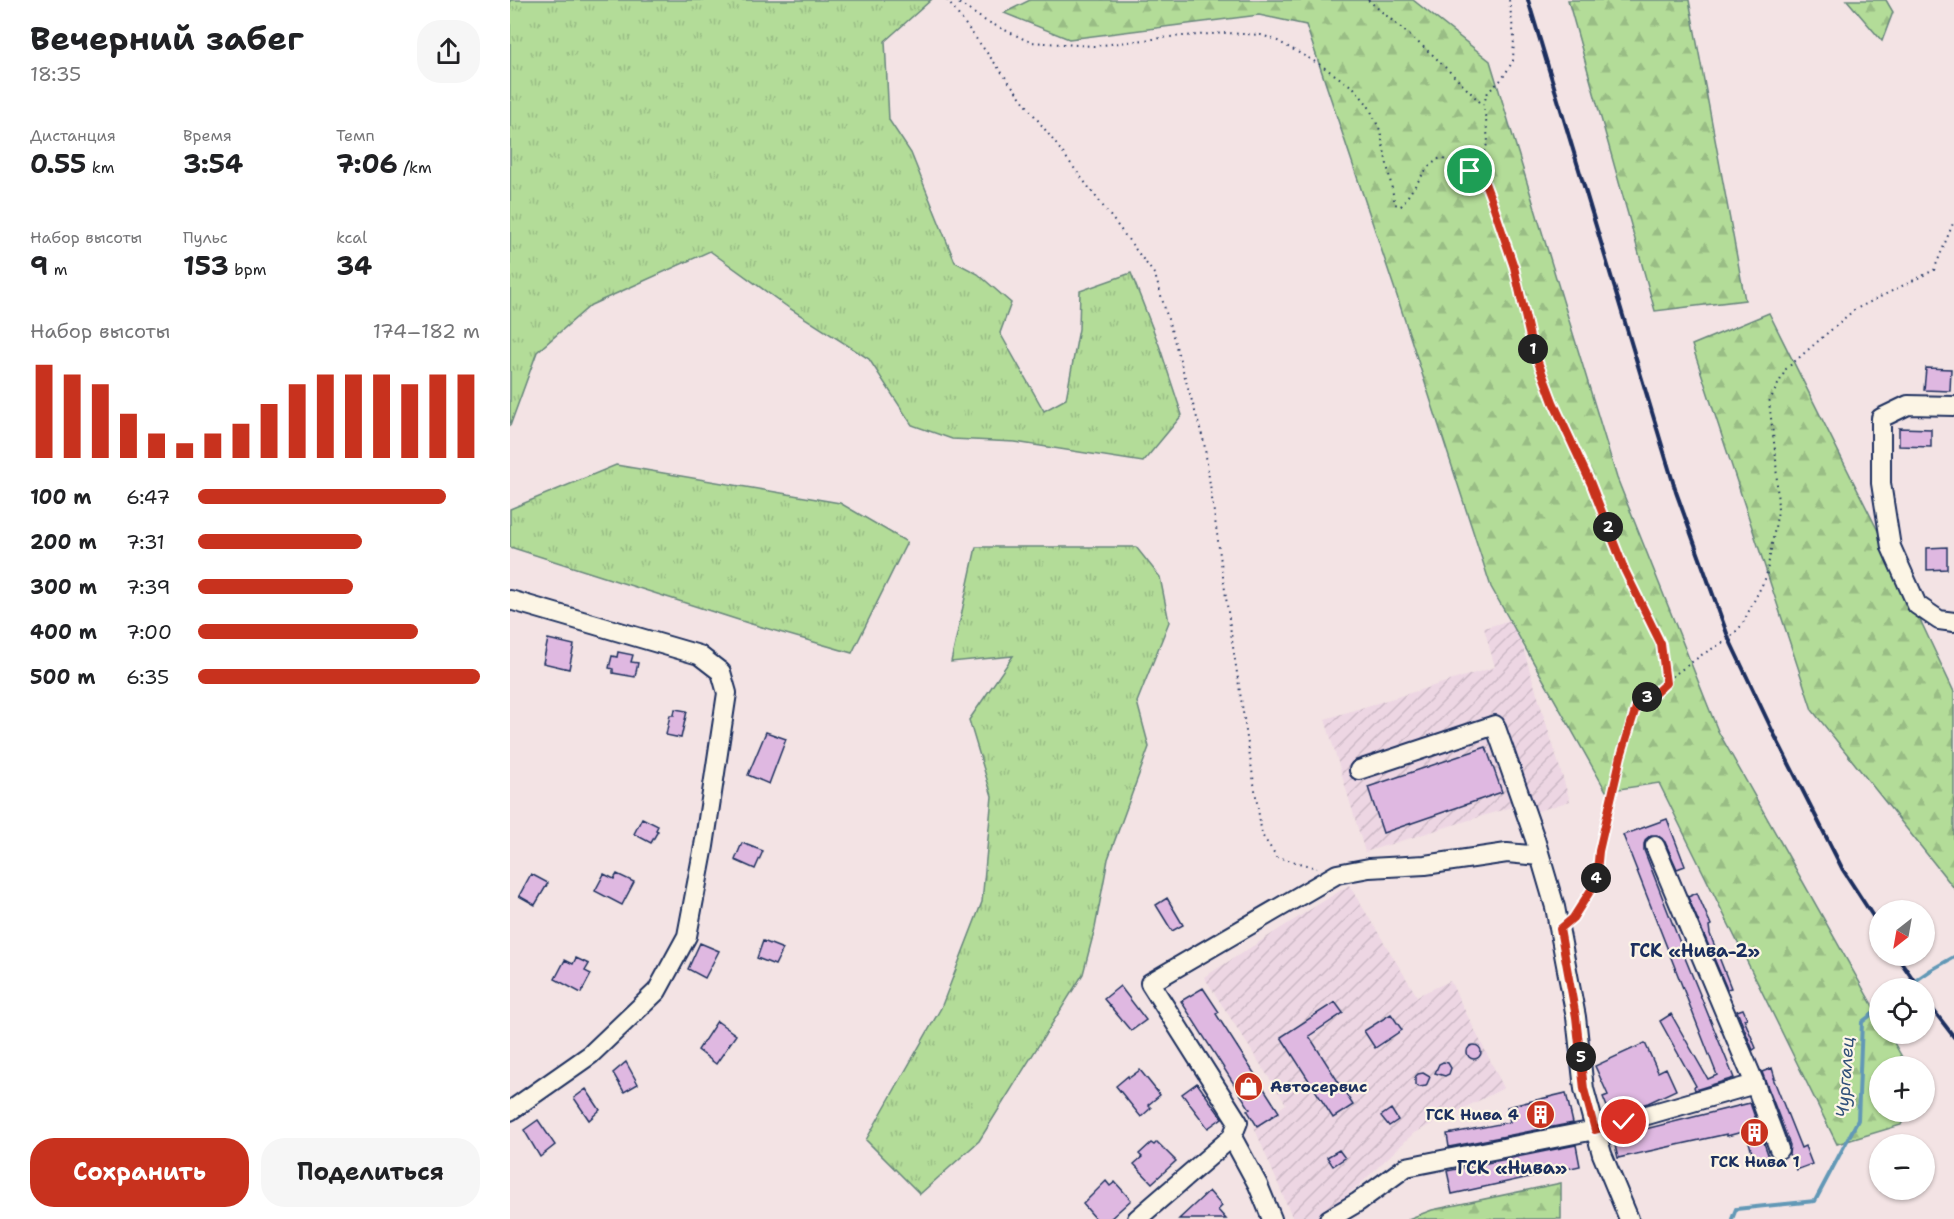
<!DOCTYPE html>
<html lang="ru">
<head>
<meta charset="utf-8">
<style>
  body { margin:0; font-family:"Shantell Sans",sans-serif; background:#f6f6f6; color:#202124; height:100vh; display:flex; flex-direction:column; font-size:22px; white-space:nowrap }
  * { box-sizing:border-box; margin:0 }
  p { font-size:20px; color:#757577 }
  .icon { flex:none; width:33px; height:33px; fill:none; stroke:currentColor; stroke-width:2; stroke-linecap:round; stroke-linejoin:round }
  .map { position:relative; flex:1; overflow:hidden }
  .side { display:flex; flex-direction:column; background:#fff; width:510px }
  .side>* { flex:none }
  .needle { width:39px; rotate:211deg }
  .tools { position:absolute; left:1359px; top:900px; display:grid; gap:12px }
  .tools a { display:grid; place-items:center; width:66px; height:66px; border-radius:50%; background:#fff; box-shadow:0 2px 4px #0004; font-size:30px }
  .pin { position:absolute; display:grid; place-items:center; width:51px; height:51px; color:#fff; margin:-26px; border:3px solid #fff; border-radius:50%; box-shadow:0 2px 6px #0007 }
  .km { position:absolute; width:30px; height:30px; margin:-15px; border-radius:50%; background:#222; color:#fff; font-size:16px; line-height:30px; text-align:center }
  .round { display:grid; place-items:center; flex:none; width:63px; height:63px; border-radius:24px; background:#f6f6f6 }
  .headline { display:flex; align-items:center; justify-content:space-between; height:102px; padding:0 30px }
  h1 { font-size:33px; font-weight:700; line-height:45px }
  .metrics { display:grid; grid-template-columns:repeat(3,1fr); gap:9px; height:102px; padding:6px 30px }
  .metrics div { display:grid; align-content:center }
  .metrics b { font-size:26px; font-weight:700 }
  .metrics small { font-size:16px; font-weight:400 }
  .metrics p { font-size:16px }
  .chart { height:168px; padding:12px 30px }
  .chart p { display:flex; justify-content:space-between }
  .chart svg { width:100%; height:108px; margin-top:6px; stroke:#c8321e; stroke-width:6 }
  .action { display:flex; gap:12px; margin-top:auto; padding:12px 30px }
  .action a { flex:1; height:69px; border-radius:24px; background:#c8321e; color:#fff; font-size:24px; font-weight:700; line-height:69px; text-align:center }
  .action a+a { background:#f6f6f6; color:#202124 }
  ul { padding:0 30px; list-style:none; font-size:20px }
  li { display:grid; grid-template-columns:96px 72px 1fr; align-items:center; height:45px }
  li i { height:15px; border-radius:8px; background:#c8321e }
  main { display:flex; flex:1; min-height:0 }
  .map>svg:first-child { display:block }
</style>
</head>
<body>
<main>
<section class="side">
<div class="headline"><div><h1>Вечерний забег</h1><p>18:35</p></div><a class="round"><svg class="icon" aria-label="share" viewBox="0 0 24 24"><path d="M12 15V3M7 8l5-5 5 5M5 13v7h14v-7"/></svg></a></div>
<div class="metrics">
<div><p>Дистанция</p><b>0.55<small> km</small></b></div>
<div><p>Время</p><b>3:54</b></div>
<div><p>Темп</p><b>7:06<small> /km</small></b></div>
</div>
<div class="metrics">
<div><p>Набор высоты</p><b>9<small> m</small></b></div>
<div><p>Пульс</p><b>153<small> bpm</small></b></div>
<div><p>kcal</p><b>34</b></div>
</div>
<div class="chart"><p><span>Набор высоты</span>174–182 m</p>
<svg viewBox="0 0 160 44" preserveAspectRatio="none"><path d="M5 44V6M15 44V10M25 44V14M35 44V26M45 44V34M55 44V38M65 44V34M75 44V30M85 44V22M95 44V14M105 44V10M115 44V10M125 44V10M135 44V14M145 44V10M155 44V10"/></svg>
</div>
<ul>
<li><b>100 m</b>6:47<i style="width:88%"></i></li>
<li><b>200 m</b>7:31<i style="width:58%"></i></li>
<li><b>300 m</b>7:39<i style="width:55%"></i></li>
<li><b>400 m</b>7:00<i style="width:78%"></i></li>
<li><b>500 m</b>6:35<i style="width:100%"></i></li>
</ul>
<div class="action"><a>Сохранить</a><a>Поделиться</a></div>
</section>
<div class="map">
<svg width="1444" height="1219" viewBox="0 0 1444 1219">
  <defs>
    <pattern id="industrial-furrows" width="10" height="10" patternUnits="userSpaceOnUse" patternTransform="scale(1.5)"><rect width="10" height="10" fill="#edd6e3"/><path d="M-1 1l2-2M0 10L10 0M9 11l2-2" fill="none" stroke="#cbb8c5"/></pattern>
    <pattern id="grass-tufts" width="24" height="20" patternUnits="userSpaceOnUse" patternTransform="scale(1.5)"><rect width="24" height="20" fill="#b3dc98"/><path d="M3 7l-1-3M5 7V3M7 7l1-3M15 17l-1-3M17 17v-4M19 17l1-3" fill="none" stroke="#99bd85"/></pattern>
    <pattern id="forest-firs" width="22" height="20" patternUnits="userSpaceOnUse" patternTransform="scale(1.5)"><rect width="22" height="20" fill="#b3dc98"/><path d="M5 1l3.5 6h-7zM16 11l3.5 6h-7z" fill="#99bd85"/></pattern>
  </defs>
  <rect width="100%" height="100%" fill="#f3e3e4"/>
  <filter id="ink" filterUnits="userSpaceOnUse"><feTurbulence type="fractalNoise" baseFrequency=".0167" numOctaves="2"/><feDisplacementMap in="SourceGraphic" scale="12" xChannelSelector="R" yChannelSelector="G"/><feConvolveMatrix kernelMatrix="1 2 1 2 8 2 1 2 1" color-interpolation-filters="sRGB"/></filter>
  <g filter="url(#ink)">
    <path fill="url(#industrial-furrows)" d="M1004 619 1060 801 1022 813 1018 802 855 852 815 719 985 667 974 628Z
      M839 885 907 996 940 981 994 1088 904 1133 848 1186 807 1219H783L744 1127 776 1104 694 977Z"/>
    <path fill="url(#grass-tufts)" stroke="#67867b" stroke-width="1.5" d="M0 0H421L375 41 379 120 401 153 445 262 468 274 501 303 490 333 534 411 556 399 569 329 570 291 621 273 649 345 672 415 633 462 505 442 442 439 402 425 359 359 279 308 200 251 81 305 27 352 0 426Z
      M106 465 330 503 397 542 342 653 238 623 0 547V509Z
      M466 547H626L650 577 659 622 627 702 639 747 598 859 585 928 573 974 469 1141 410 1194 356 1140 431 1008 472 902 482 796 459 720 503 656 441 662Z"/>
    <path fill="url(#forest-firs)" stroke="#67867b" stroke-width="1.5" d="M520 0H903L980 61 1107 478 1208 731 1369 1017 1370 1034H1379L1397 1066H1370V1112H1397L1391 1125 1327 1144 1149 783 1096 791 981 587 886 293 796 25 749 15 559 39 494 13Z
      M1058 0H1179L1235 300 1145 311Z
      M1337 0H1376L1383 12 1372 41Z
      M1259 313 1374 543 1444 692V888L1302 710 1182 345Z
      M1051 1183V1219H898L922 1210Z"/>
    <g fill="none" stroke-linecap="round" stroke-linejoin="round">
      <path stroke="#6298b6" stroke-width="4" d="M1395 988 1421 970 1444 957
        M1222 1219 1226 1209 1305 1201 1348 1120 1352 1022 1370 1008"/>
    </g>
    <path fill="#dfb8e1" stroke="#1b2f5e" stroke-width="1.5" d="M1416 368 1441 369 1440 391 1414 390Z
      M1389 428 1421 429V447L1389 446Z
      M1437 547V569L1417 570V548Z
      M38 639 64 645 59 669 33 663Z
      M108 652 123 655 121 662 128 663 125 677 103 673V669L99 668 102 656 107 657Z
      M165 709 177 711 171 738 156 735 160 715H164Z
      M256 732 276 739 259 784 238 775Z
      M976 747 992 792 873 833 858 787Z
      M132 818 148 826 146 830 148 831 141 843 124 834Z
      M1157 819 1175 866 1167 869 1155 842 1147 835H1141L1136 839 1134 844V850L1172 948H1171L1224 1078 1185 1090 1184 1087 1186 1086 1150 1021 1161 1014 1198 1079 1207 1075 1113 835Z
      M232 843 253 851 245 869 225 860Z
      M21 874 38 883 25 905 9 896Z
      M94 874 104 879 107 874 124 882 112 905 85 891Z
      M1187 893 1201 925 1199 926 1200 934 1221 988 1217 989 1178 897Z
      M657 898 673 925 662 931 646 905Z
      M253 941 273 949 265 965 247 958Z
      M190 943 209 951 195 978 178 969Z
      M66 958 79 964 75 971 81 974 71 993 45 979 55 960 63 964Z
      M610 986 636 1020 621 1031 594 999Z
      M693 988 709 1012 706 1014 769 1112 747 1126 737 1110 740 1109 671 1001Z
      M825 1002 833 1013 799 1036 843 1105 823 1118 771 1037Z
      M1233 1009 1237 1018 1234 1019 1246 1048 1243 1050 1227 1011Z
      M881 1014 892 1030 865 1048 854 1031Z
      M207 1021 226 1035 206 1064 188 1050Z
      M1135 1043 1148 1072 1156 1068 1166 1090 1138 1103 1100 1114 1093 1097 1098 1095 1085 1066Z
      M957 1052a7 7 0 1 1 14 0a7 7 0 1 1-14 0Z
      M116 1062 128 1084 114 1092 103 1073Z
      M933 1062 938 1063 941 1068 939 1074 935 1076 925 1073 929 1064Z
      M1262 1068 1265 1078H1263L1291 1148 1295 1146 1302 1164 1286 1170 1279 1154 1280 1145 1252 1072Z
      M630 1070 650 1095 638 1105 641 1108 631 1117 606 1086 618 1076 619 1078Z
      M913 1073 920 1077 916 1086 909 1087 905 1085V1077L908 1074Z
      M687 1083 712 1118 698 1128 672 1094Z
      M76 1089 90 1110 79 1120 64 1098Z
      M1056 1093 1063 1123 939 1147 937 1134 1000 1122 997 1107Z
      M1240 1103 1260 1160 1245 1164 1236 1131 1217 1136V1134L1108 1158 1103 1137Z
      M881 1109 888 1120 879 1126 871 1116Z
      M28 1120 45 1145 30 1157 14 1130Z
      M647 1142 666 1161 642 1183 624 1164 632 1157 629 1154 641 1143 644 1145Z
      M1066 1145 1070 1166 942 1194 937 1171Z
      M829 1150 835 1158 823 1166 817 1157Z
      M596 1181 600 1186 605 1182 621 1200 600 1219H586L573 1204Z
      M699 1191 712 1206 708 1210 716 1219H669Z"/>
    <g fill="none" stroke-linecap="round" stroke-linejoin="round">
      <defs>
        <path id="minor" d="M1444 406 1398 405 1371 418V483L1381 547 1407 605 1429 620 1444 622
          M0 600 189 655 211 672 217 693 194 846 177 936 147 991 80 1055 0 1111
          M849 770 985 725 1025 839 1045 907 1066 1017 1074 1089 1092 1154 1119 1219
          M1145 846 1245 1084 1269 1149
          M627 1219 722 1137
          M762 1219 748 1185 722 1137 728 1122 640 983 827 874 859 868 915 865 997 853 1030 856
          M819 1219 848 1202 896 1167 1085 1130 1245 1084"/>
      </defs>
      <use href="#minor" stroke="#1b2f5e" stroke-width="22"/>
      <path stroke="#1b2f5e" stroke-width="2" stroke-dasharray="1.5 4.5" stroke-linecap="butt" d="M437 0 645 275 694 442 723 647 752 835 767 857 807 868
        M444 0 474 20 520 42 584 46 660 37 715 33 751 35 764 39 809 64 844 88 858 105 870 130 885 204 891 206 918 167 930 158 945 163 973 178
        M858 0 924 56 973 105
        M999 0 1004 37 1003 61 992 79 978 92 973 105 976 120 978 142 968 166 981 199 1004 267 1022 346 1043 402 1081 484 1115 571 1151 643 1157 683
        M1064 917 1085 882 1089 851 1111 756 1128 701 1142 696 1164 675 1193 654 1219 639 1232 625 1256 577 1268 511 1266 458 1259 402 1276 369 1344 310 1424 270 1444 221"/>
      <use href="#minor" stroke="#fcf5e5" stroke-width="18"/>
      <path stroke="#1b2f5e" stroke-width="4" d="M1018 0 1166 492 1219 639 1263 732 1333 870 1370 927
        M1387 956 1409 988
        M1414 998 1444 1037"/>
    </g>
  </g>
  <g fill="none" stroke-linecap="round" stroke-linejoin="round" filter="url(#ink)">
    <defs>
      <path id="route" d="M960 171 973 178 981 199 1004 267 1022 346 1043 402 1081 484 1115 571 1151 644 1156 683 1142 696 1128 701 1111 756 1089 851 1086 882 1063 918 1050 929 1066 1017 1074 1089 1085 1130 1114 1122"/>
    </defs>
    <use href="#route" stroke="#fff" stroke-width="12"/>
    <use href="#route" stroke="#c8321e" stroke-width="8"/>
  </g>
  <defs>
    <symbol id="shop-disc" viewBox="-11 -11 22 22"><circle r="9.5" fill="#c8321e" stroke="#fcf5e5"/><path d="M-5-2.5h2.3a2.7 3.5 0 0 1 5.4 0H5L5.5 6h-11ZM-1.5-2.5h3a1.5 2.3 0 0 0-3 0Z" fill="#fff"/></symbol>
    <symbol id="building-disc" viewBox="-11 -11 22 22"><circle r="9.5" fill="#c8321e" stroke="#fcf5e5"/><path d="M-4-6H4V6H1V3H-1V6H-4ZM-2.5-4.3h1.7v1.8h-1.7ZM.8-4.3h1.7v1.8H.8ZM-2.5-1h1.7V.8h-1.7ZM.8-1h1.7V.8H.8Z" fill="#fff"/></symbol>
  </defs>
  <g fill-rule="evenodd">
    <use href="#shop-disc" x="722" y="1070" width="33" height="33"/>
    <use href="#building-disc" x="1014" y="1098" width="33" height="33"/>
    <use href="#building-disc" x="1228" y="1116" width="33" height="33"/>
  </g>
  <g text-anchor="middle" stroke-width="4.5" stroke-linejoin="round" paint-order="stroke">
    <g font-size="16" font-weight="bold" fill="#1b2f5e" stroke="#fcf5e5" text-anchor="start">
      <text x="760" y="1092">Автосервис</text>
      <text x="1009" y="1120" text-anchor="end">ГСК Нива 4</text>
      <text x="1245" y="1167" text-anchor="middle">ГСК Нива 1</text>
    </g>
    <g font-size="18" font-weight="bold" fill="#1b2f5e" stroke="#fcf5e5">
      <text x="1185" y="957">ГСК «Нива-2»</text>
      <text x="1002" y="1174">ГСК «Нива»</text>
    </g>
    <g font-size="18" font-style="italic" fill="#33527b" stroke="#fcf5e5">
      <text transform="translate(1335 1077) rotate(-86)" y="6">Чургалец</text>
    </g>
  </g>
</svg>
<div class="tools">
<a><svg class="needle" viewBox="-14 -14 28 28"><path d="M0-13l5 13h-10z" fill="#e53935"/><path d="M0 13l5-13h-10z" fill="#757577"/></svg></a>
<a><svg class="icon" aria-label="locate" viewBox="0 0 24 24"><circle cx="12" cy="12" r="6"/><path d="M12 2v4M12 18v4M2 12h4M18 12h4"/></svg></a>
<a>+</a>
<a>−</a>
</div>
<div class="pin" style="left:960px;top:171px;background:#1e9e55"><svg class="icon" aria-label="arrive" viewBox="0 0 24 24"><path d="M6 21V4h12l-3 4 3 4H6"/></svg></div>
<div class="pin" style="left:1114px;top:1122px;background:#d93025"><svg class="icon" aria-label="check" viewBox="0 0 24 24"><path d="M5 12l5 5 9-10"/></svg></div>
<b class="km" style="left:1023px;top:349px">1</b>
<b class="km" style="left:1098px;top:527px">2</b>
<b class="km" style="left:1137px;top:697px">3</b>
<b class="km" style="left:1086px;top:878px">4</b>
<b class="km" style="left:1071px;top:1057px">5</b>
</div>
</main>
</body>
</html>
